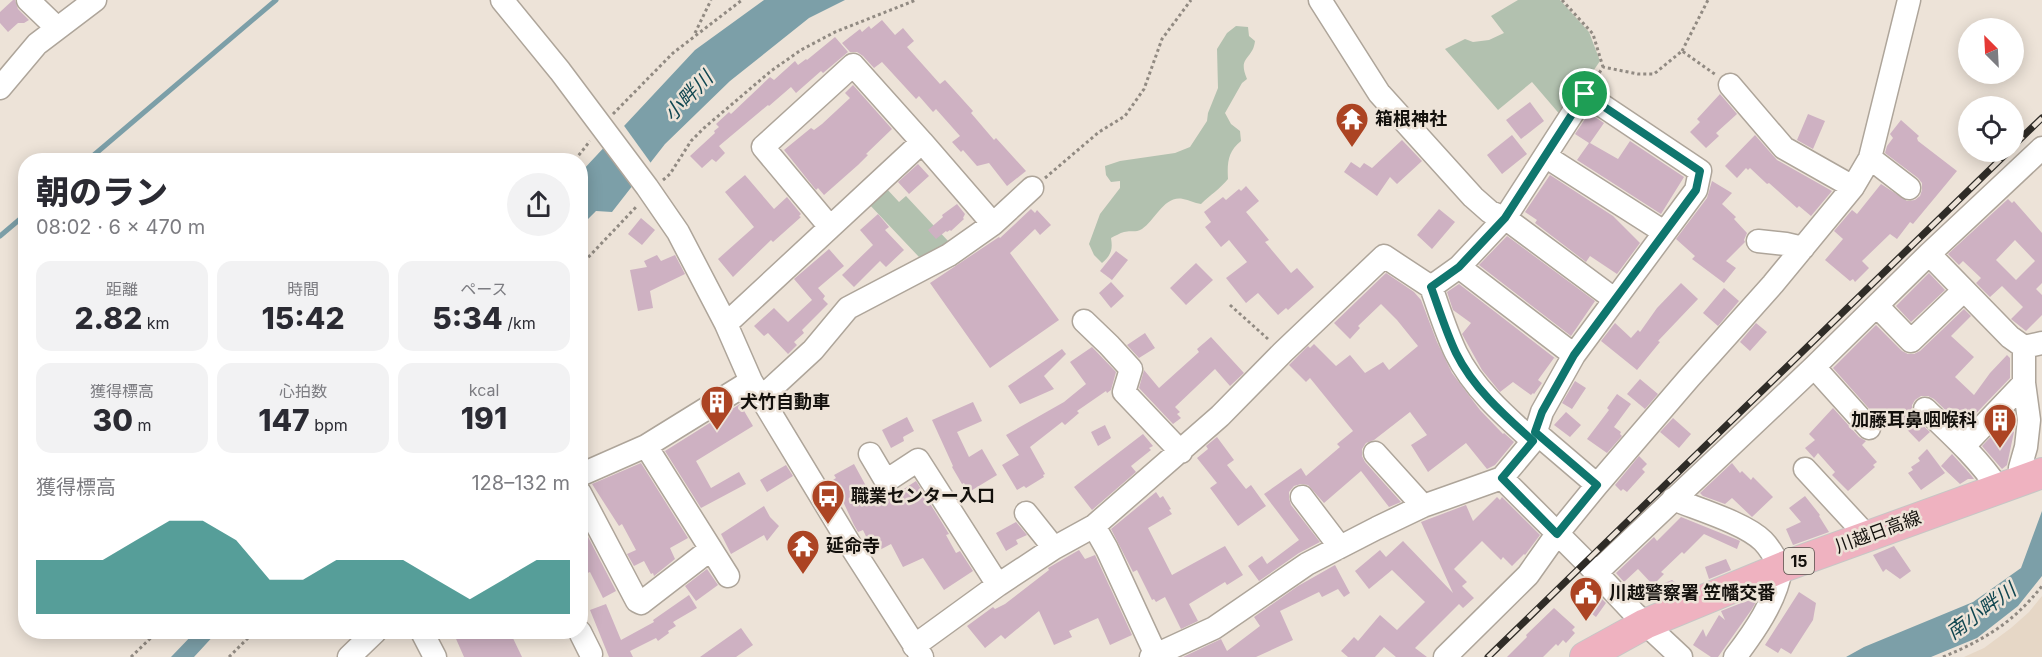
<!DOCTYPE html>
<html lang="ja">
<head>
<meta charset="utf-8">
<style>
  body { margin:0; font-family:Inter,"Noto Sans JP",sans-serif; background:#f2f2f3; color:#2b2b33; height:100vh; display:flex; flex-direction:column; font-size:22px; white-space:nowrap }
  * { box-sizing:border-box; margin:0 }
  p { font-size:20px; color:#7c7c81 }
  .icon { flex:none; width:33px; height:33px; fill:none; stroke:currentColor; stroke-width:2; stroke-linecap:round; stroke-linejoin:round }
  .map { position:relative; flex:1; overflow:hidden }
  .side { position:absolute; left:18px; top:153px; width:570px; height:486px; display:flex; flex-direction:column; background:#fff; border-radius:24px; box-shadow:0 3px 15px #0003 }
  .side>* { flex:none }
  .needle { width:39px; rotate:336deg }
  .controls { position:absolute; left:1958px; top:18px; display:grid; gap:12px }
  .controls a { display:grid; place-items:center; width:66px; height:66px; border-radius:50%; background:#fff; box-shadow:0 3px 15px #0003; font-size:30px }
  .pin { position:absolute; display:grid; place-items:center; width:51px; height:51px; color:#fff; margin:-26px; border:3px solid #fff; border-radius:50%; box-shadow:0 2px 6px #0007 }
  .round { display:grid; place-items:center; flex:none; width:63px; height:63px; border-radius:32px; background:#f2f2f3 }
  .summary { display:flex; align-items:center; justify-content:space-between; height:102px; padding:0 18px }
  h1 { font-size:33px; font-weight:800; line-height:45px }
  .figures { display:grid; grid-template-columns:repeat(3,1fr); gap:9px; height:102px; padding:6px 18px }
  .figures div { display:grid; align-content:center; border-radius:15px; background:#f2f2f3; text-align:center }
  .figures b { font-size:30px; font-weight:800 }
  .figures small { font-size:16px; font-weight:400 }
  .figures p { font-size:16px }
  .chart { height:168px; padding:12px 18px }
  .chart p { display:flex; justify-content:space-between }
  .chart svg { width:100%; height:108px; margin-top:6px; fill:#0f766e; opacity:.7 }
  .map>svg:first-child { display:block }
</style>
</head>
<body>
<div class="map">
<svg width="2042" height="657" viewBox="0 0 2042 657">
  <rect width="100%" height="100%" fill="#ede3d8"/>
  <path fill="#e6d7c6" d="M2042 596V657H1964L1984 648 2011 628 2029 612Z"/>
  <path fill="#b2c1af" d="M1518 0H1560L1589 32 1600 61 1562 117 1532 82 1498 110 1445 49 1465 39 1473 42 1489 40 1504 33 1491 16Z
    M1236 26 1248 27 1249 36 1255 41C1253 60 1237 56 1247 79L1242 83 1225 113 1231 124 1240 131 1241 141C1228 151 1227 163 1228 179 1220 189 1210 195 1201 204 1194 203 1189 200 1183 199 1164 195 1155 221 1142 229 1135 233 1131 230 1124 232 1120 233 1115 236 1111 238 1113 250 1111 255 1102 263L1094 255 1089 244 1100 214 1120 188V181L1111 182 1106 175 1105 166 1120 161 1175 153 1190 147 1207 121 1208 113 1218 88 1217 49 1227 33Z
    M885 187 899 202 906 196 949 242 919 257 868 203Z"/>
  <path fill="#7c9fa8" d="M764 0H845L809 18 730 81 665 144 612 212 596 211 581 226 580 201 588 193 582 171 695 50Z
    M2042 511V576L2018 606 1977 638 1931 657H1846L1864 647 1973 602 2021 568Z
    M195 632H217L194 657H171Z"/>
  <path fill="#ede3d8" d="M622 123 653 166 634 190 602 145Z"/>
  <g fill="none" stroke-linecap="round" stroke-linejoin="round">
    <path stroke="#7c9fa8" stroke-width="5" d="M88 160 276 0
      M0 236 26 214"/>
  </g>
  <path fill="#ceb1c2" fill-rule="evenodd" d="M13 0H15L18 9 29 20 24 23H18L8 32 0 23V12Z
    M882 20 895 35 903 28 914 41 907 47 940 84 945 80 973 111 971 113 994 140 996 138 1026 171 1007 186 989 163 977 166 963 150 961 152 952 142 960 136 936 109 933 112 919 96 916 99 882 62 874 68 863 56 857 52H850L842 43 860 29 862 32 869 26 871 29Z
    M835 37 848 52 823 73 821 71 796 93 791 87 769 106 768 105 719 146 725 153 716 162 712 159 702 168 690 156 715 133 714 131 719 127 716 124 729 112 731 114 770 77 774 80 795 61 798 65 806 59 807 60Z
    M853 85 892 129 866 154 868 155 858 165 824 195 818 188 816 190 784 150 811 128 814 130 822 124 850 98 845 93Z
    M1720 94 1737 114 1716 133 1719 136 1706 148 1690 132 1700 122 1697 119Z
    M1530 102 1544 121 1521 139 1506 120Z
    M1589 113 1604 123 1590 143 1618 159 1630 141 1684 177 1661 214 1577 160 1589 143 1575 134Z
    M1808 114 1825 121 1813 149 1797 140Z
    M1901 120 1919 136 1917 138 1918 141 1957 171 1913 224 1910 222 1897 239 1890 234 1862 261 1869 268 1855 282 1853 279 1850 281 1825 260 1843 239 1834 231 1852 210 1857 214 1881 184 1907 201 1915 200 1920 196 1922 190V183L1918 178 1885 153 1887 146 1893 138 1890 134Z
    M1512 135 1527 154 1502 174 1487 155Z
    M1755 135 1777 160 1832 191 1811 216 1799 206 1797 208 1769 183 1767 184 1750 168 1748 170 1746 168 1737 178 1725 166Z
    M1402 140 1422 161 1397 184 1390 177 1377 196 1344 172 1351 162 1360 168 1364 163 1372 168Z
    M918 164 929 176 909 194 898 182Z
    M745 175 774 209 787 197 801 214 799 216 801 217 773 242 771 240 733 277 718 259 754 227 725 192Z
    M1550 175 1613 216 1640 243 1617 274 1590 256 1586 262 1535 223 1537 220 1525 212Z
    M1712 181 1732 193 1722 204 1736 217 1734 219 1747 233 1744 240 1745 242 1726 261 1736 268 1724 283 1692 259 1695 256 1676 239 1707 198Z
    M1246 186 1259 201 1246 212 1269 240 1265 242 1291 273 1297 268 1314 287 1288 310 1286 308 1278 315 1258 293 1246 303 1226 278 1247 262 1229 240 1221 247 1205 227 1211 222 1204 212 1223 197 1226 200 1239 189 1241 191Z
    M2008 199 2012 203 2014 201 2042 233V283L2036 289 2042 295V315L2026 331 2011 319 2023 307 2002 286 1990 297 1976 283 1981 278 1963 261 1959 265 1948 254ZM2015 240 2035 261 2016 280 1996 260Z
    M957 204 965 214 963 218 964 219 951 231 950 230 947 232 946 231 936 239 928 230 943 217 942 215Z
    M1031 209 1035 213 1037 210 1051 225 1040 235 1035 229 1010 253 1059 320 990 368 930 283 999 237 1000 238Z
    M1439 209 1455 222 1432 249 1417 235Z
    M878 214 889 227 885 230 904 250 886 267 880 261 854 287 842 275 873 245 860 230Z
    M641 218 655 230 642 245 628 234Z
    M1507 236 1595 301 1571 336 1479 265Z
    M829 249 844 266 818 288 825 296 823 299 828 304 802 330 804 333 794 342 797 345 788 354 768 333 764 336 754 326 774 308 788 322 812 300 794 279Z
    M1116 251 1128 260 1112 280 1100 271Z
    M657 255 661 261 675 255 685 274 650 291 653 308 638 311 630 270 647 267 644 261Z
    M1196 263 1213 280 1186 305 1170 288Z
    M1386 273 1414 292 1421 300 1437 342 1452 373 1480 410 1503 434 1504 433 1514 442 1495 465 1487 469 1466 443 1428 472 1411 445 1427 435 1410 412 1374 440 1366 443 1362 449V456L1365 462 1401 502 1389 507 1361 471 1324 503 1308 485 1301 484 1294 486 1289 492V498L1291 505 1320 542 1299 553 1259 581 1248 566 1262 556 1267 564 1299 540 1264 494 1301 468 1306 476 1340 447 1337 444 1353 431 1310 378 1306 382 1289 365 1308 346 1310 348 1314 344 1336 366 1350 355 1365 373 1383 362 1389 370 1418 346 1397 320 1381 304 1358 326 1360 328 1350 339 1334 323Z
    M1929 273 1945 290 1911 322 1896 306Z
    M1111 282 1124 296 1111 308 1099 293Z
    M1681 283 1698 299 1658 341 1660 342 1637 370 1601 341 1615 323 1631 338 1638 330 1640 332 1657 308Z
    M1459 284 1556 359 1554 358 1538 380 1542 383 1534 394 1533 393 1531 395 1513 382 1500 392 1482 370 1462 334 1471 323 1453 310 1447 292Z
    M1724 288 1739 301 1718 326 1703 313Z
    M1964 309 1971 316 1951 336 1974 357 1955 377 1974 395 1990 373 2007 355 2010 358V378L1963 427 1934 399 1928 396H1921L1915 400 1912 405V412L1916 419 1930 432 1919 442 1890 412 1880 421 1833 368 1876 325 1902 351 1908 354H1914L1920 351Z
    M1756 323 1767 332 1750 351 1740 342Z
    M1145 333 1155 348 1139 358 1127 345Z
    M1211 337 1244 373 1230 386 1215 369 1175 407 1180 412 1177 414 1181 418 1173 424 1139 388 1144 370 1159 388 1199 352 1197 349Z
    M1092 347 1116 372 1111 390 1107 393 1106 391 1077 411 1079 413 1065 425 1062 422 1030 447 1045 474 1043 475 1044 477 1026 488 1024 486 1017 490 1002 465 1019 455 1006 435 1064 402 1086 384 1070 362Z
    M1062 349 1066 354 1044 376 1054 389 1020 404 1008 386Z
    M1640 379 1658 394 1645 409 1627 394Z
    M1575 381 1586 388 1572 409 1562 403Z
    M1617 394 1631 404 1614 427 1621 432 1620 434 1622 436 1607 453 1587 439 1609 410 1607 408Z
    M973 402 982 421 957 432 969 457 982 449 997 475 969 492 964 483 962 484 952 467 953 466 932 420Z
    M740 404 753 426 696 461 711 488 739 472 746 484 701 508 665 451Z
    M1833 408 1859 437 1866 441 1862 445 1877 462 1873 465 1875 467 1848 491 1832 475 1835 472 1818 453 1814 458 1805 448 1815 440 1809 434Z
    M1566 412 1581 425 1570 437 1554 425Z
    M907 417 914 431 903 437 904 441 891 448 882 430Z
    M1673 418 1691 434 1679 448 1660 432Z
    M1105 425 1111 438 1098 446 1091 432Z
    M2000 427 2005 432 2009 427 2014 432 2007 465 2002 469 1982 446Z
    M1143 434 1153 446 1149 448 1151 450 1131 466 1136 472 1092 510 1074 487Z
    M1217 437 1234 460 1227 465 1246 489 1251 485 1266 506 1238 526 1210 488 1217 483 1197 458 1208 449 1206 446Z
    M1927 449 1945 473 1921 490 1908 473 1913 470 1911 467 1920 461 1918 458Z
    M1952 454 1971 475 1974 479H1968L1960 484 1941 466Z
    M1639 456 1647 464 1642 469 1645 472 1627 492 1623 489 1621 491 1615 485Z
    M641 463 688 538 670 548 675 559 654 576 653 573 651 574 644 561 634 566 627 554 636 550 622 524 619 526 592 484Z
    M1732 463 1740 473 1742 471 1751 480 1753 477 1773 497 1752 517 1732 498 1725 504 1703 496 1700 493Z
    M854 464 872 497 881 493 884 494 887 500 916 481 949 534 946 535 956 553 960 551 973 571 944 590 923 558 903 567 891 544 874 553 863 530 858 532 854 525 833 480 836 478 834 475Z
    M786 465 793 476 767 492 760 480Z
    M1156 492 1160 498 1163 496 1171 509 1169 510 1172 514 1148 528 1172 575 1225 546 1243 575 1227 585 1225 582 1189 604 1198 621 1181 629 1165 597 1156 602 1154 599 1152 600 1137 570 1133 572 1111 529Z
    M1805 496 1820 515 1819 516 1829 532 1793 545 1786 529 1801 522 1789 508Z
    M1497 497 1500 500 1502 497 1540 535 1525 555 1524 554 1512 566 1503 557 1501 560 1482 541 1454 569 1467 582 1462 586 1474 598 1463 608 1459 604 1415 648 1427 657H1396L1384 647 1375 657H1348L1341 651 1354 637 1358 641 1380 615 1397 630 1425 602 1392 570 1369 589 1355 571 1380 550 1386 557 1403 541 1453 593 1421 522 1466 505 1473 521Z
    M764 506 770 517 779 526 767 541 764 535 731 554 721 534Z
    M1681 517 1738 540 1740 541 1737 549 1704 534 1684 554 1682 552 1661 572 1664 574 1653 585 1638 569 1624 582 1616 573 1654 537 1657 541Z
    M1016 522 1027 535 1016 540 1018 544 1006 551 996 533Z
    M586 533 616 591 603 598 590 572 580 576V535Z
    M1894 546 1911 571 1900 579 1886 569 1883 572 1873 555Z
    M1079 550 1085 559 1095 555 1132 635 1110 645 1098 618 1069 631 1072 637 1054 645 1039 611 1005 639 1001 635 985 648 967 626 993 607 995 609 1005 604 1049 570 1048 568Z
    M1726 559 1731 570 1709 579 1705 567Z
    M1335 565 1350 593 1344 597 1338 589 1322 597 1319 592 1280 611 1293 640 1256 657H1183L1221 639 1227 651 1260 626 1254 617 1298 586Z
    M707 569 718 585 696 601 685 586Z
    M1672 580 1684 589 1664 597 1654 587Z
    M1595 592 1606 603 1596 617 1584 608Z
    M1799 592 1816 603 1813 620 1791 654 1781 648 1778 653 1765 645Z
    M689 595 697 608 673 622 676 626 668 631 669 633 658 641 656 638 630 651 633 657H609L590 610 606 604 621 640 654 622 653 620Z
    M1754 598 1757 600 1752 609 1718 657H1711L1693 645 1703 629 1706 637 1719 615 1725 620 1721 611Z
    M1554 608 1575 627 1572 630 1575 633 1566 643 1563 640 1558 646 1556 644 1543 657H1507L1527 637 1526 635Z
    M741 628 753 645 736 657H700Z
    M453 632H510L522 657H464Z"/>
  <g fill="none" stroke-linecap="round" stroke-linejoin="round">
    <defs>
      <path id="minor" d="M28 0 57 28
        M502 0 560 71 647 187 678 232 726 324 751 381 854 551 922 657
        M1320 0 1379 93 1473 197 1490 212 1505 218 1614 299
        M1730 85 1784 148 1853 187
        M0 88 37 44 95 0
        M1545 156 1664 232
        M1870 158 1909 188
        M993 224 1032 188
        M830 227 763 147 853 65 922 142
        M1758 241 1786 244 1803 248
        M1929 254 2042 148
        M1459 267 1574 355
        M1877 306 1911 341 1963 291
        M1084 321 1109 345 1131 369 1124 392 1181 452
        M726 324 922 142 993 224 949 255 848 308 813 350 761 398
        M1814 367 1869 428
        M1925 409C1951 434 1978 458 1998 488
        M1535 432 1597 485
        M646 446 728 576
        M1964 446 2024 383
        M1375 453 1423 506
        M870 454 886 481 918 460 998 585
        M1805 469 1867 536
        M580 475 646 446 751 381
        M1502 478 1586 562 1635 614 1681 657
        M2020 481V468L2026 447 2029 420 2024 383V347
        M580 493 637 601 641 603 711 549
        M1302 497 1340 547
        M1673 499C1697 509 1745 523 1763 541 1770 548 1776 559 1781 569 1776 601 1754 632 1735 657
        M1026 513 1054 548
        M1094 526 1107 549 1156 655
        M1596 573 1814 367 1929 254 2010 337 2024 347 2042 343
        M422 632 435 657
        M580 632 591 654
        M914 646 998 585 1054 548 1094 526 1220 416 1283 352 1384 256 1431 287
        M349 657 375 632
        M1151 657 1214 628 1307 564 1377 528 1423 506 1502 478 1533 441 1542 412 1574 355 1696 190 1700 171 1585 94 1505 218 1459 267 1431 287C1439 309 1446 332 1456 353 1473 388 1505 416 1533 441
        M1445 657 1528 575 1557 534 1597 485 1689 378 1773 284 1853 187 1870 158 1909 0"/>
      <path id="major" d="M1585 657 1645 624 1783 567 2042 473"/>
    </defs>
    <use href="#minor" stroke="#aea59a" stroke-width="25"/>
    <use href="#major" stroke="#c7c6c5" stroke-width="32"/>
    <path stroke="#918a82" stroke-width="3" stroke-dasharray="3 3" stroke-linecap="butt" d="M1562 0 1593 34 1603 67
      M695 33 711 0
      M1682 51 1708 0
      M1596 78 1603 67 1638 74H1654L1682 51 1716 75
      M613 114 673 53 742 0
      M575 160 590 141
      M1045 178 1099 132 1125 116 1144 89 1162 39 1191 0
      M663 180 670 174 691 141 704 128 771 71 801 50 835 32 916 0
      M580 266 637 206
      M1230 305 1268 339
      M131 657 157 632
      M229 657 254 632
      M1943 657C1984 640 2014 622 2042 586"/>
    <use href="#minor" stroke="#fff" stroke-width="22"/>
    <use href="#major" stroke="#efb2c0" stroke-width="30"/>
    <defs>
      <path id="rail" d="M2013 146 2042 118
        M1488 657 2008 152"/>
    </defs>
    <use href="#rail" stroke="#2f2c27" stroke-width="7"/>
    <use href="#rail" stroke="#ede3d8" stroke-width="4.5" stroke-dasharray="14" stroke-linecap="butt"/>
  </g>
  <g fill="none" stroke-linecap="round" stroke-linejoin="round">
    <defs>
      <path id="route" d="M1585 94 1700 171 1696 190 1574 355 1542 412 1535 432 1597 485 1557 534 1502 478 1533 441C1505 416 1473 388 1456 353 1446 332 1439 309 1431 287L1459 267 1505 218Z"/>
    </defs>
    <use href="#route" stroke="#fff" stroke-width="12"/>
    <use href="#route" stroke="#0f766e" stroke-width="8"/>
  </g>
  <defs>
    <symbol id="temple-pin" viewBox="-11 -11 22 30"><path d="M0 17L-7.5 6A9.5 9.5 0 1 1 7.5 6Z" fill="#ac4423" stroke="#ede3d8"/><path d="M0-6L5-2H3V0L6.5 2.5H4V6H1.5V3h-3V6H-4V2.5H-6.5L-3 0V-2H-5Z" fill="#fff"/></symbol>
    <symbol id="building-pin" viewBox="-11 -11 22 30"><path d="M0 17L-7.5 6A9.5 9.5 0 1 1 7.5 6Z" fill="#ac4423" stroke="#ede3d8"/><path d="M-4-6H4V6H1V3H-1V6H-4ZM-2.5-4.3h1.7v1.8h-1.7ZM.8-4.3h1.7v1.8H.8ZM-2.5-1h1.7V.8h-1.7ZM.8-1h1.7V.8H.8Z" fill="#fff"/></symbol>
    <symbol id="bus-pin" viewBox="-11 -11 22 30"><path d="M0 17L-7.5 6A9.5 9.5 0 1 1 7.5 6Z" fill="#ac4423" stroke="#ede3d8"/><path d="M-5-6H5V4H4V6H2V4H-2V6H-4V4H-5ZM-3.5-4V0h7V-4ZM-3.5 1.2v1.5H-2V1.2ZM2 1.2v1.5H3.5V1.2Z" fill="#fff"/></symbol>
    <symbol id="civic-pin" viewBox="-11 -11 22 30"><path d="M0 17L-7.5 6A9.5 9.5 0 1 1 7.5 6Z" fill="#ac4423" stroke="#ede3d8"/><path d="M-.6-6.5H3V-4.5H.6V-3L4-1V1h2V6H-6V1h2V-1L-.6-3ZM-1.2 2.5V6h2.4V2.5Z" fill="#fff"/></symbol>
  </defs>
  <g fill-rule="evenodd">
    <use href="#temple-pin" x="1333" y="100" width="38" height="52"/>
    <use href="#building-pin" x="698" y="383" width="38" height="52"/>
    <use href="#building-pin" x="1981" y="401" width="38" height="52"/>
    <use href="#bus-pin" x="809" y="477" width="38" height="52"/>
    <use href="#temple-pin" x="784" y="527" width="38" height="52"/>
    <use href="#civic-pin" x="1567" y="574" width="38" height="52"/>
  </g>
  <g text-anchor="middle" stroke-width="5" stroke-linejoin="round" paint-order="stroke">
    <rect fill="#ede3d8" stroke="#55504a" stroke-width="1.5" x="1784" y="548" width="30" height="26" rx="4.5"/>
    <g font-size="16" font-weight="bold" fill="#14110d">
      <text x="1799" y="567">15</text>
    </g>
    <g font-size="18" font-weight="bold" fill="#14110d" stroke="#ede3d8" text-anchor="start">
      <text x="1375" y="125">箱根神社</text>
      <text x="740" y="408">犬竹自動車</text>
      <text x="1977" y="426" text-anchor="end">加藤耳鼻咽喉科</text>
      <text x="851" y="502">職業センター入口</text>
      <text x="826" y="552">延命寺</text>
      <text x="1609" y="599">川越警察署 笠幡交番</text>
    </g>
    <g font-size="18" fill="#14110d" stroke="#ede3d8">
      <text transform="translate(1878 532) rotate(-20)" y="6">川越日高線</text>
    </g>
    <g font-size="20" font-style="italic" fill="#114751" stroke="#ede3d8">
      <text transform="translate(688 96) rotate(-46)" y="7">小畔川</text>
      <text transform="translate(1981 611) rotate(-36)" y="7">南小畔川</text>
    </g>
  </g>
</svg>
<div class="controls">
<a><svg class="needle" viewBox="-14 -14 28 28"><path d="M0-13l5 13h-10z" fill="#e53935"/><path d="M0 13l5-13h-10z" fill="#7c7c81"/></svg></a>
<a><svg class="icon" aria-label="locate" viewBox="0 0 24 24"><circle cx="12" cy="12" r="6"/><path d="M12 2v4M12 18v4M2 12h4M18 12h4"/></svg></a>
</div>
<div class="pin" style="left:1585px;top:94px;background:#1e9e55"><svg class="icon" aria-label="arrive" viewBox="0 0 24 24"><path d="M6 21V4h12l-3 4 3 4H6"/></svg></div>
<section class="side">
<div class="summary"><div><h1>朝のラン</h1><p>08:02 · 6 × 470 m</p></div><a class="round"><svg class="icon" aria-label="share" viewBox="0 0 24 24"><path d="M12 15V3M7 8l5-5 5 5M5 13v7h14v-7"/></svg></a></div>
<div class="figures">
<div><p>距離</p><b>2.82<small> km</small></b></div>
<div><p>時間</p><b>15:42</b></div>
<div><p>ペース</p><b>5:34<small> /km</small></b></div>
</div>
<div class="figures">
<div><p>獲得標高</p><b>30<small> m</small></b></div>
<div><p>心拍数</p><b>147<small> bpm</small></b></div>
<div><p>kcal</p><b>191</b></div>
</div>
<div class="chart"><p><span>獲得標高</span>128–132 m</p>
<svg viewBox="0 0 160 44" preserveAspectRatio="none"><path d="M0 44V22L10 22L20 22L30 14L40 6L50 6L60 14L70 30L80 30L90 22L100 22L110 22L120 30L130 38L140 30L150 22L160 22V44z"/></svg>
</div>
</section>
</div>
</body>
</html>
